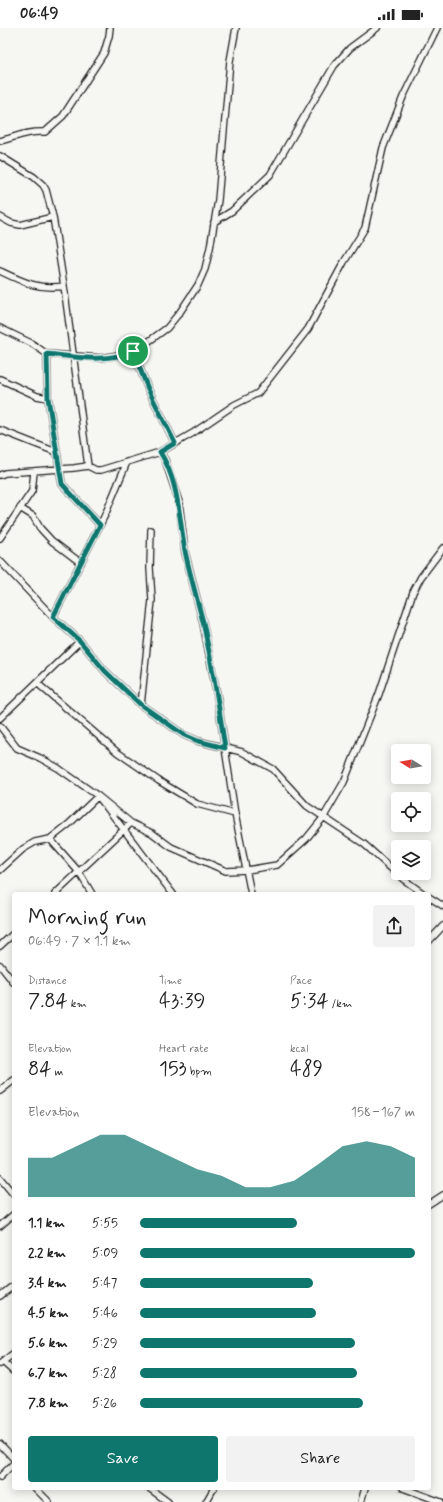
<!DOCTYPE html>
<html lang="en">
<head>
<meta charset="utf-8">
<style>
  body { margin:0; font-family:Mynerve,sans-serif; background:#f2f2f2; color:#222; height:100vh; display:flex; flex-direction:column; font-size:15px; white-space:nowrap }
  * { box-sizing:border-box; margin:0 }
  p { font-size:13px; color:#767676 }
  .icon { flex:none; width:22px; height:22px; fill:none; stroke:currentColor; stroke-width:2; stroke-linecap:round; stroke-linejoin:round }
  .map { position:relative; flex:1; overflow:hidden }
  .side { position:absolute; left:12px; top:864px; width:419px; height:598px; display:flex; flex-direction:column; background:#fff; border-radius:4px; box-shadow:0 2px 10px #0003 }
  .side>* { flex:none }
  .needle { width:26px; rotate:281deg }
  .fabs { position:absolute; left:391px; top:716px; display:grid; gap:8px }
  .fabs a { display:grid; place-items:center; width:40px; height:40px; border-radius:4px; background:#fff; box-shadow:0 2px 10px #0003; font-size:20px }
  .pin { position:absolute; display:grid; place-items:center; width:34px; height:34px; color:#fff; margin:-17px; border:2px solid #fff; border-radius:50%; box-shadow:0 1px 4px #0007 }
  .round { display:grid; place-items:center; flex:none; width:42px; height:42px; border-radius:4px; background:#f2f2f2 }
  .summary { display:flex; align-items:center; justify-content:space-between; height:68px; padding:0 16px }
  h1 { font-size:22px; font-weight:600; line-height:30px }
  .figures { display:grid; grid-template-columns:repeat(3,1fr); gap:6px; height:68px; padding:4px 16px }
  .figures div { display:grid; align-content:center }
  .figures b { font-size:20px; font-weight:600 }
  .figures small { font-size:11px; font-weight:400 }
  .figures p { font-size:11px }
  .chart { height:112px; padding:8px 16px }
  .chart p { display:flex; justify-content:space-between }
  .chart svg { width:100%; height:72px; margin-top:4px; fill:#0f766e; opacity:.7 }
  .cta { display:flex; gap:8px; margin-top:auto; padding:8px 16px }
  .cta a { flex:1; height:46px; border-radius:4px; background:#0f766e; color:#fff; font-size:16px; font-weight:600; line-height:46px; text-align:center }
  .cta a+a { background:#f2f2f2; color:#222 }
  ul { padding:0 16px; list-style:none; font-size:13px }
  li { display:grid; grid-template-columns:64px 48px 1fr; align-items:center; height:30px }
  li i { height:10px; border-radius:5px; background:#0f766e }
  .status { display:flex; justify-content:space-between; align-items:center; height:28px; padding:0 20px; background:#fff; direction:ltr }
  .status svg { height:11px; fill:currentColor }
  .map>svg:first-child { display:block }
</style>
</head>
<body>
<div class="status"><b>06:49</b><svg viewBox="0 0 49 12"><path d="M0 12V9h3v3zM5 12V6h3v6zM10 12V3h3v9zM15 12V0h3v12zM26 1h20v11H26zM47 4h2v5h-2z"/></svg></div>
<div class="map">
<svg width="443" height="1474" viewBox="0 0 443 1474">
  <rect width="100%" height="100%" fill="#f6f6f2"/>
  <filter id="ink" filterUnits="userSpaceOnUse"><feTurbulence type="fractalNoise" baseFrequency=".025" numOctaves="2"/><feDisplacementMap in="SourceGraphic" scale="8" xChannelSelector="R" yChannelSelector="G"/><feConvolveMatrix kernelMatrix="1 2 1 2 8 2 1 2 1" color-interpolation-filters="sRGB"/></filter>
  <g filter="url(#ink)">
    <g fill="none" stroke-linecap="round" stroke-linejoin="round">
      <defs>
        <path id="street" d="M0 113C16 109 28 103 45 104L63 88 104 25 109 8 110 0
          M0 128 34 149 43 157 46 162 53 189 64 258 88 438 96 442H101L160 424 165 432 179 474 185 524 203 595 217 667 235 786 251 866
          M0 189 11 195 20 197 53 189
          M214 194 232 183 270 147 334 38 350 20 377 0
          M0 243C23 254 39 262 64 258
          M0 300 31 315 47 326 101 330 125 326 141 319 167 300 180 284 198 257 205 241 210 220 218 172 230 33 236 0
          M133 323 148 361 175 415
          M47 326 48 370 62 456 100 497
          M0 351 37 368 48 370
          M0 402 56 424
          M160 424 193 405 234 377 258 365 308 301 344 234 365 200 383 120 403 69 437 0
          M0 447 5 445 74 440 88 438
          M20 480 33 488 40 500 52 513 81 535
          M0 510 32 463 34 444
          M0 533 53 589 80 613 105 643 141 677 184 707 198 713 242 724 273 741 307 778 364 816 403 851 424 866
          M53 589 105 487 127 434
          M37 655 117 724 159 753 197 776 235 786
          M141 677 152 572 150 540 151 502
          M0 690 80 613
          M0 698 17 720 40 730 58 740 98 768 131 795 152 805 171 819 226 843 247 842 277 837 306 811 323 790 344 754 379 666 413 564 421 549 443 520
          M50 811 79 844 92 866
          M0 842 23 821 35 814 50 811 69 796 98 768 173 866
          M55 866 131 795
          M429 869 443 878
          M429 913 443 898
          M0 918 14 905
          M0 937 14 955
          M0 1063 14 1052
          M0 1150 14 1167
          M429 1176 443 1167
          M0 1198 14 1186
          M0 1268 14 1257
          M3 1334 14 1344
          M0 1336 14 1325
          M0 1416 14 1431
          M0 1449 14 1435
          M35 1460 49 1474
          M149 1460 168 1474
          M403 1460 441 1474
          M206 1474 214 1460
          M361 1474 365 1460"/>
      </defs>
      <use href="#street" stroke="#1c1c1c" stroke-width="8"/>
      <use href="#street" stroke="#f6f6f2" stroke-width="5.5"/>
    </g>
  </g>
  <g fill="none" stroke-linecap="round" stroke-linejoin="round" filter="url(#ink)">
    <defs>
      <path id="route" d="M133 323 148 361 175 415 160 424C179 454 179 490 185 523 190 547 197 571 203 594 212 636 219 678 225 720L198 713 184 707 141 677 105 643 80 613 53 589 100 497 62 456 48 370 47 326C75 329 107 335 133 323Z"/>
    </defs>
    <use href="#route" stroke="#fff" stroke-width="8"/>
    <use href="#route" stroke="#0f766e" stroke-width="5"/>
  </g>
</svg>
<div class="fabs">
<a><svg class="needle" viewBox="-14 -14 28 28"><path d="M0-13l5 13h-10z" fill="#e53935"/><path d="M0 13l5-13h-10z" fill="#767676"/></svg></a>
<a><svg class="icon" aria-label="locate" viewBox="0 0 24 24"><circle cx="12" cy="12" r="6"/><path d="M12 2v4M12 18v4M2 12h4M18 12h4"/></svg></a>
<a><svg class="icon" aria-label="layers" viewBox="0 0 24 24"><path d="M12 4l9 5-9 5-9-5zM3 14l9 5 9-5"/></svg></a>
</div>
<div class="pin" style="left:133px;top:323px;background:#1e9e55"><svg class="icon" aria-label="arrive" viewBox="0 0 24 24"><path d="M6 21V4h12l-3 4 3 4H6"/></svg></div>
<section class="side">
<div class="summary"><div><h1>Morning run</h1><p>06:49 · 7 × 1.1 km</p></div><a class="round"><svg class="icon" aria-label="share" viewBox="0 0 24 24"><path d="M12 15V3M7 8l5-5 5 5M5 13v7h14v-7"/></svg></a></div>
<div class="figures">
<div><p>Distance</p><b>7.84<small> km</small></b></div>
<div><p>Time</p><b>43:39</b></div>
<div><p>Pace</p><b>5:34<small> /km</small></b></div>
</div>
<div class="figures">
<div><p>Elevation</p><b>84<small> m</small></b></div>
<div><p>Heart rate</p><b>153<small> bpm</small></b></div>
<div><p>kcal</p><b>489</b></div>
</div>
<div class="chart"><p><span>Elevation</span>158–167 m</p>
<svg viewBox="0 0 160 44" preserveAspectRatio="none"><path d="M0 44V20L10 20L20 13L30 6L40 6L50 13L60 20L70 27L80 31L90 38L100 38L110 34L120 24L130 13L140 10L150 13L160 20V44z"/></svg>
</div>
<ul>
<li><b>1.1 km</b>5:55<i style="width:57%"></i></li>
<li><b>2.2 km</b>5:09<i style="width:100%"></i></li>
<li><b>3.4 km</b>5:47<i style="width:63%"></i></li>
<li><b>4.5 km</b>5:46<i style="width:64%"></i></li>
<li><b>5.6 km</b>5:29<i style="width:78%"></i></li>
<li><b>6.7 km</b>5:28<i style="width:79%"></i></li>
<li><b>7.8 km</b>5:26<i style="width:81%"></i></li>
</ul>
<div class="cta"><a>Save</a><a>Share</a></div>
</section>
</div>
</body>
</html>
